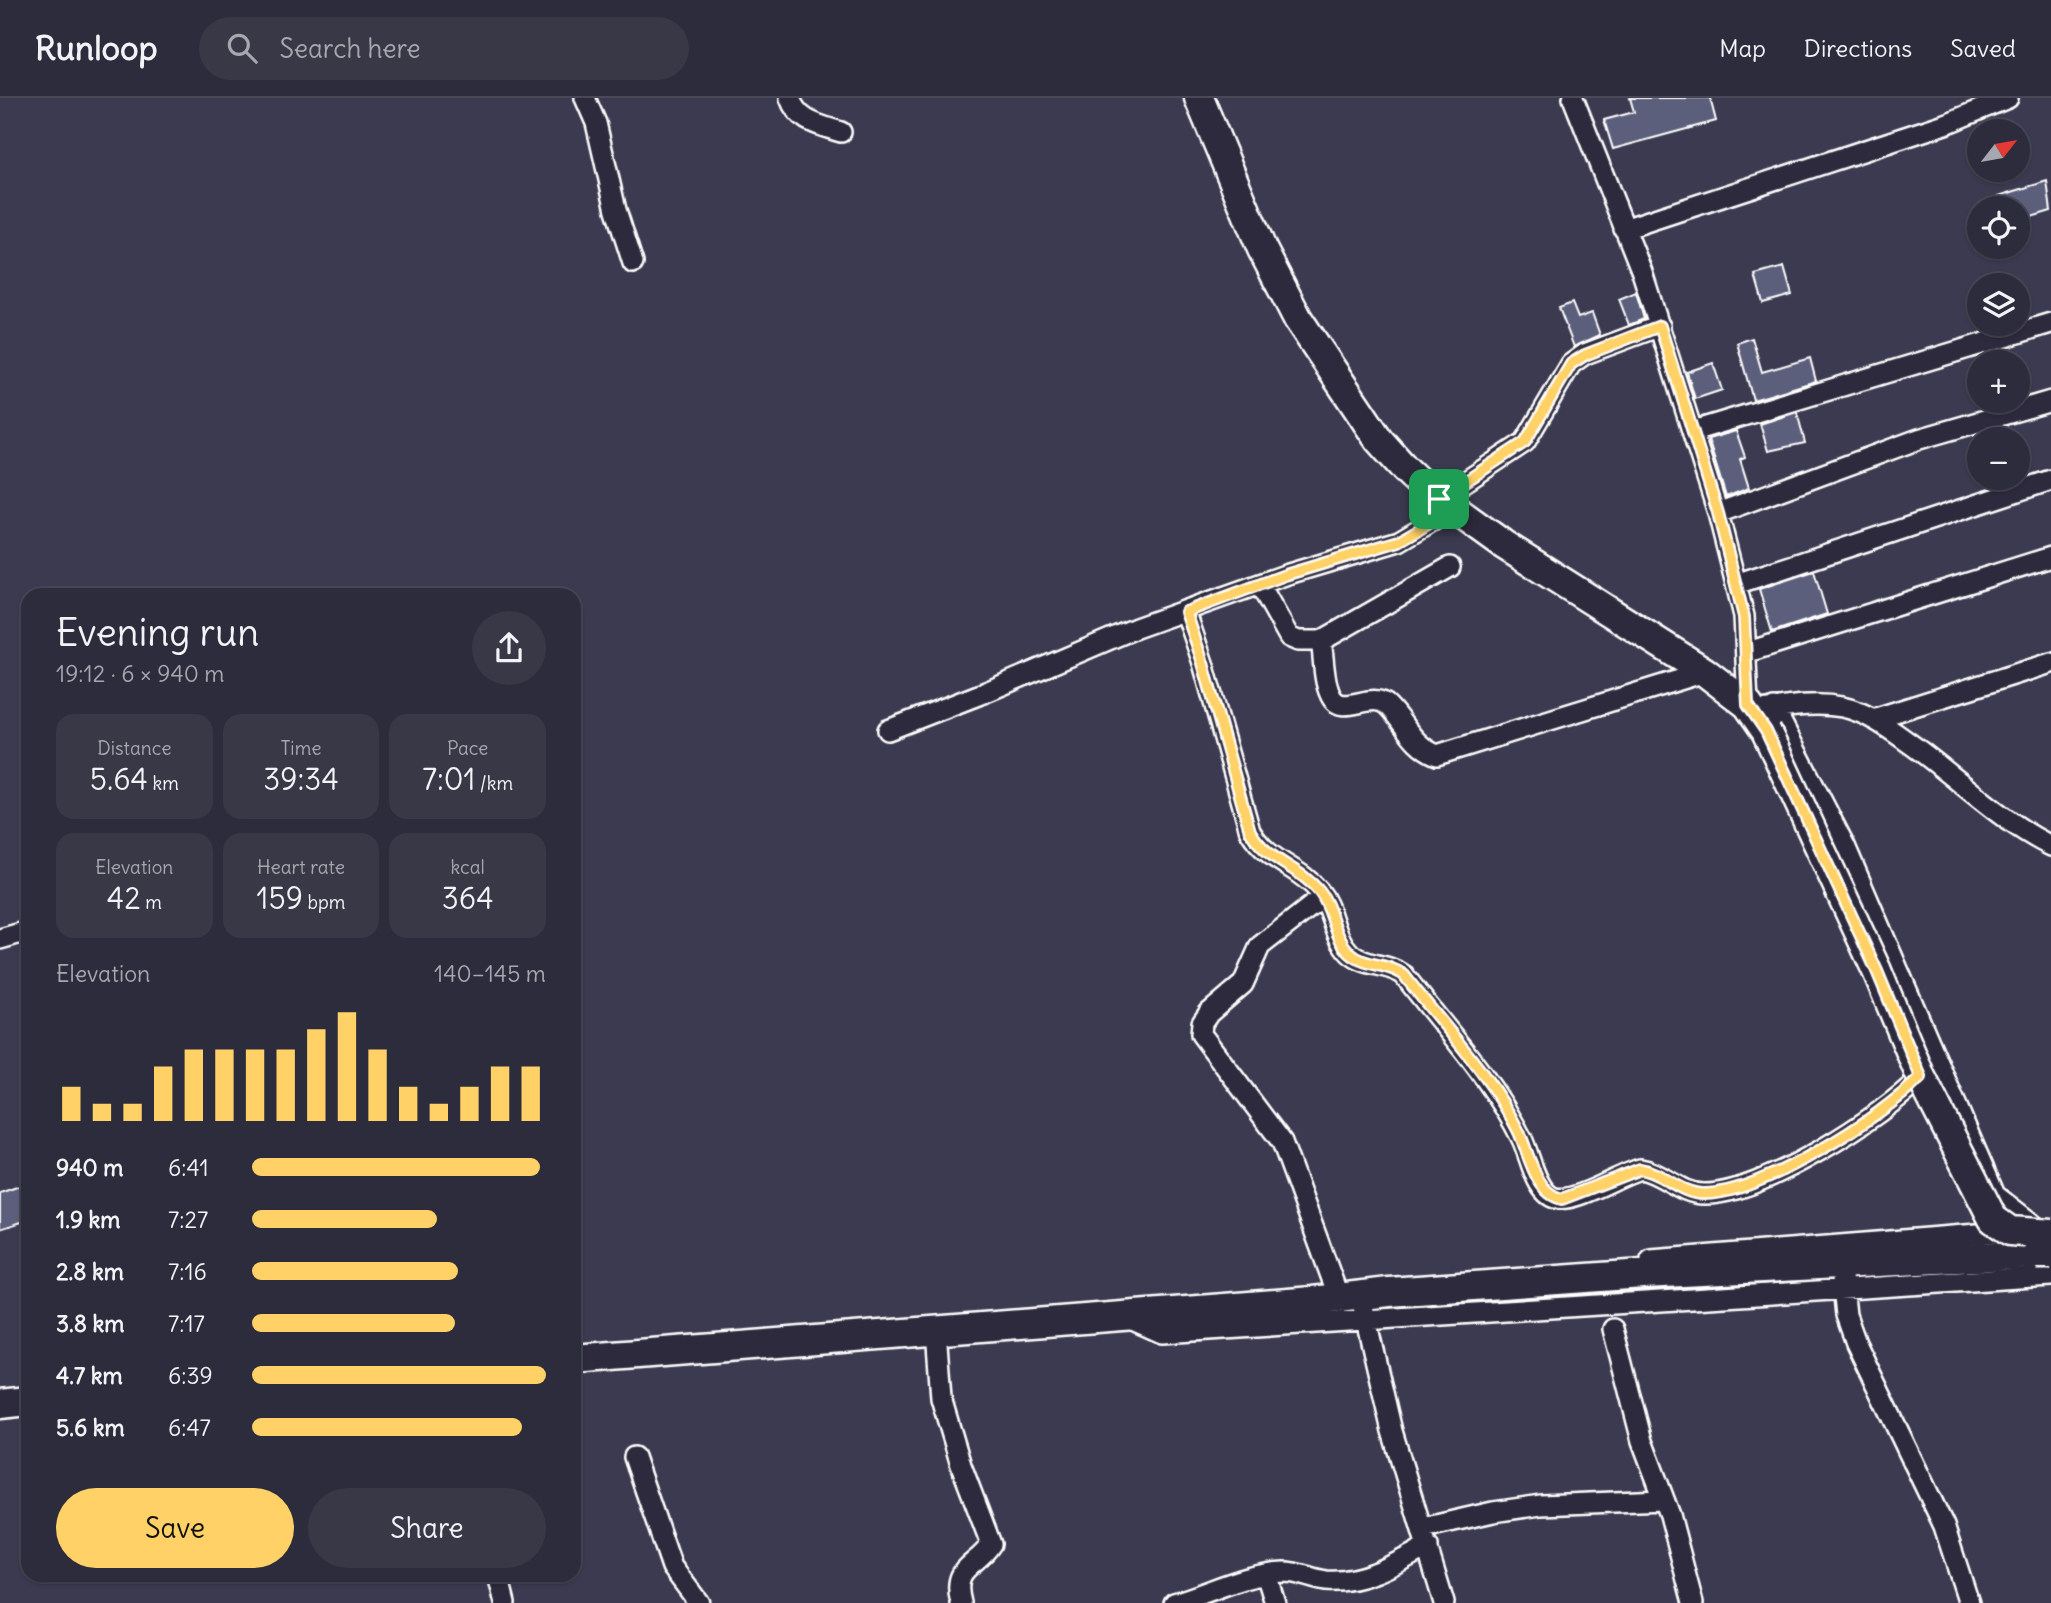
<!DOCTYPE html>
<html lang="en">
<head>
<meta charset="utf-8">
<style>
  body { margin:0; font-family:Delius,sans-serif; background:#393847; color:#f1f3f6; height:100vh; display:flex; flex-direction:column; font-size:26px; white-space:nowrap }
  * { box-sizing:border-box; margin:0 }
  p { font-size:23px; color:#a7a7af }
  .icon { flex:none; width:38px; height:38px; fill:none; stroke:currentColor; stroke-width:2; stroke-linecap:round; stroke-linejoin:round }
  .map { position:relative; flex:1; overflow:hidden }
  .sheet { position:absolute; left:21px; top:490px; width:560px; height:994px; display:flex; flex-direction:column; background:#2d2c3c; border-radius:21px; box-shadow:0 2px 5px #0004,0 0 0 2px #484856 }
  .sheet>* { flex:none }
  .needle { width:46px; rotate:59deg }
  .buttons { position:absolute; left:1967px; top:21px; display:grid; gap:14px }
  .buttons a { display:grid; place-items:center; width:63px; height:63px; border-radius:50%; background:#2d2c3c; box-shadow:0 2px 5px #0004,0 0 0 2px #484856; font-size:35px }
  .pin { position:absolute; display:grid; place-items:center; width:60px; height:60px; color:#fff; margin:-30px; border-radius:14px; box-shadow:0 4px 10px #0006 }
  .round { display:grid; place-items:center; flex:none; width:74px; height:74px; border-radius:37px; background:#393847 }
  .head { display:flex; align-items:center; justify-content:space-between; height:119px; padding:0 35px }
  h1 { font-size:38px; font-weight:600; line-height:52px }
  .figures { display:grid; grid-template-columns:repeat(3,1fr); gap:10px; height:119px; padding:7px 35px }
  .figures div { display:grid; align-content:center; border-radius:18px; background:#393847; text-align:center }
  .figures b { font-size:30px; font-weight:600 }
  .figures small { font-size:19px; font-weight:400 }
  .figures p { font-size:19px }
  .chart { height:196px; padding:14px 35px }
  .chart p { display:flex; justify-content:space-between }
  .chart svg { width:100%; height:126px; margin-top:7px; stroke:#ffd166; stroke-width:6 }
  .primary-button { display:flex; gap:14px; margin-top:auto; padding:14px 35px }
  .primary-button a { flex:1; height:80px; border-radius:42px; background:#ffd166; color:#111; font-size:28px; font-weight:600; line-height:80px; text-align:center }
  .primary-button a+a { background:#393847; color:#f1f3f6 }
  ul { padding:0 35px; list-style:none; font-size:23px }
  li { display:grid; grid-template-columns:112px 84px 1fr; align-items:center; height:52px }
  li i { height:18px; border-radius:9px; background:#ffd166 }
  header { display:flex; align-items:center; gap:42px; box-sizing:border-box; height:98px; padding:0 35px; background:#2d2c3c; border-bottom:2px solid #484856 }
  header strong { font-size:33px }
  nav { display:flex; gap:38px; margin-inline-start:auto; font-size:24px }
  .search { width:490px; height:63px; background:#393847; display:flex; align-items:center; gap:18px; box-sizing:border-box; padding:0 24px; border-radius:38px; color:#a7a7af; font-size:26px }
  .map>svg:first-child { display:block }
</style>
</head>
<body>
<header>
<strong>Runloop</strong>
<div class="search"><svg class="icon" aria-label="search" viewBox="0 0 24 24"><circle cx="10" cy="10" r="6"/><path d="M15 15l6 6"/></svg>Search here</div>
<nav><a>Map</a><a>Directions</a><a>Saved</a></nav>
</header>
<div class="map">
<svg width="2051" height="1505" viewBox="0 0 2051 1505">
  <rect width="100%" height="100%" fill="#3c3a50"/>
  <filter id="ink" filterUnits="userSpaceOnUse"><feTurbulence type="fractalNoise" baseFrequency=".0143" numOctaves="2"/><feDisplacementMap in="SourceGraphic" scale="14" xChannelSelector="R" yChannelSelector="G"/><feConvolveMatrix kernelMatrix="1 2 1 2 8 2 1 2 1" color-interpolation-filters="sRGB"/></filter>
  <g filter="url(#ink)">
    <path fill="#5b5f7c" stroke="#fff" stroke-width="2" d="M1630 0H1710L1716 23 1613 51 1604 22 1634 14Z
      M2047 83 2051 113 2018 123V110H2003L1999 98Z
      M1784 169 1792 197 1763 205 1755 177Z
      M1636 194 1644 221 1629 227 1619 201Z
      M1572 205 1578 220 1592 215 1600 237 1574 249 1559 210Z
      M1752 240 1762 274 1810 260 1816 283 1753 302 1737 245Z
      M1713 265 1722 292 1695 301 1687 274Z
      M1797 314 1805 345 1768 353 1760 326Z
      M1736 333 1745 359 1740 361 1749 390 1726 399 1708 341Z
      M1814 473 1827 516 1772 534 1759 491Z
      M28 1085V1122L0 1131V1095Z"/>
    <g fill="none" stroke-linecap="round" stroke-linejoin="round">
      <defs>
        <path id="street" d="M585 0 596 25 616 112 633 165
          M790 0C798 24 819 27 841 34
          M1573 0 1642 174 1718 415 1744 518 1748 607
          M1624 131 1948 25 2008 0
          M1693 333 2051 225
          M1439 401 1525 344 1571 266 1585 256 1660 228
          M1718 415 1919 341 2051 303
          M1736 486 2051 382
          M1260 487 1289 539 1298 543H1321L1450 469
          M1186 515 1203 565 1250 733C1269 765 1297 767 1319 793 1334 811 1332 837 1350 855 1365 869 1388 865 1404 877 1445 931 1492 980 1522 1041 1530 1057 1536 1095 1555 1100 1576 1105 1618 1077 1640 1071 1663 1074 1679 1096 1704 1096 1761 1097 1882 1019 1921 979
          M1321 543C1324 559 1323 581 1330 596 1341 622 1371 591 1388 608 1405 625 1412 647 1437 657L1705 574
          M1748 554 2051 459
          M1774 610 1845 748 1995 1097 2039 1131 2040 1139
          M1762 613C1788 608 1816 604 1842 609 1868 614 1891 632 1912 647 1958 680 2000 723 2051 748
          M1873 621 2051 565
          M888 632 986 594 1136 530 1285 477 1399 443 1453 411
          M1323 799 1260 848 1243 886 1209 915 1202 925 1201 936 1282 1044 1339 1200
          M0 841 28 833
          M1651 1162 2015 1133
          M1842 1179 1846 1217 1856 1245 1944 1428 1969 1505
          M1363 1209 1392 1333 1444 1505
          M1126 1219 1162 1235 2051 1178
          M1613 1231 1642 1343 1670 1417 1693 1505
          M936 1232 941 1300 961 1367 991 1446C976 1470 951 1467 961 1505
          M634 1359 672 1469 699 1505
          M1423 1430 1493 1414 1541 1407 1663 1402
          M1266 1476 1275 1505
          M498 1477 505 1505
          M1174 1505C1209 1495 1247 1475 1284 1474 1299 1474 1312 1481 1326 1483 1363 1486 1397 1465 1428 1448"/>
        <path id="secondary" d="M1199 0 1262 151 1298 221 1379 342 1405 371 1425 390 1504 447 1705 574 1748 607 1766 633
          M574 1261 1313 1203 1389 1194 1643 1176 2037 1156V1136
          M0 1306 28 1303"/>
      </defs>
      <use href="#street" stroke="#fff" stroke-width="24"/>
      <use href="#secondary" stroke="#fff" stroke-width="33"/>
      <use href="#street" stroke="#2f2a3d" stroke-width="19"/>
      <use href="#secondary" stroke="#2f2a3d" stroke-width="28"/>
      <defs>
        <path id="secondary-bridge" d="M1766 633 1877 873 1921 979 1993 1121 2010 1133 2051 1136
          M2037 1156H2051"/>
      </defs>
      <use href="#secondary-bridge" stroke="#fff" stroke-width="33" stroke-linecap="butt"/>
      <use href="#secondary-bridge" stroke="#2f2a3d" stroke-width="28"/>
    </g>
  </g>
  <g fill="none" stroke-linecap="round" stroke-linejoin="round" filter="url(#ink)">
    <defs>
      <path id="route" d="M1660 228 1718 415 1744 519 1748 607 1766 633 1877 873 1921 979C1881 1020 1761 1096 1704 1096 1679 1096 1663 1074 1640 1071L1562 1101C1535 1096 1529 1054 1518 1032 1489 975 1443 928 1404 877 1388 865 1365 869 1350 855 1332 837 1334 811 1319 793 1297 767 1269 765 1250 733L1203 565 1186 514 1285 477 1399 443 1454 411 1439 401 1525 344 1571 266 1585 257Z"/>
    </defs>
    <use href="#route" stroke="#fff" stroke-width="14"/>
    <use href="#route" stroke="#ffd166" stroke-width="9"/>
  </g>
</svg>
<div class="buttons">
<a><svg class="needle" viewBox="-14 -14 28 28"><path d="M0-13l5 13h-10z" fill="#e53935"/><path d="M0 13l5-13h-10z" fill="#a7a7af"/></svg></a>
<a><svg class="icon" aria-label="locate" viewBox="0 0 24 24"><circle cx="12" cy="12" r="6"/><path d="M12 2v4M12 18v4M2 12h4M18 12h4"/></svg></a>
<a><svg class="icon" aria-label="layers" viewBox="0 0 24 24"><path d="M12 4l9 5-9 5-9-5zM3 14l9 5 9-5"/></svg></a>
<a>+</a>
<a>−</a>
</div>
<div class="pin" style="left:1439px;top:401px;background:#1e9e55"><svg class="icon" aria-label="arrive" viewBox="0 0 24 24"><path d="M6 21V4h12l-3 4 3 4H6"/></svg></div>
<section class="sheet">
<div class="head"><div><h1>Evening run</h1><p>19:12 · 6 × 940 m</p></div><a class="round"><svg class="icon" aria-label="share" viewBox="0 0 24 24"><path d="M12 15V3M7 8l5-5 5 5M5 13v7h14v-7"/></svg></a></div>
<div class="figures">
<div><p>Distance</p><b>5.64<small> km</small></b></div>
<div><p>Time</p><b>39:34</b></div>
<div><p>Pace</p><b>7:01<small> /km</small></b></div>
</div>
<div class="figures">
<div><p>Elevation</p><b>42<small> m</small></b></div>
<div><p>Heart rate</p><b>159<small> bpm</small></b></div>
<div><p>kcal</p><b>364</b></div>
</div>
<div class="chart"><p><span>Elevation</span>140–145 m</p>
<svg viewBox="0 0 160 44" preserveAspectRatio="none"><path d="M5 44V32M15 44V38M25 44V38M35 44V25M45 44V19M55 44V19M65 44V19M75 44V19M85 44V12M95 44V6M105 44V19M115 44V32M125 44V38M135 44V32M145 44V25M155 44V25"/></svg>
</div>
<ul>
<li><b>940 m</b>6:41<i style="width:98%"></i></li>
<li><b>1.9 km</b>7:27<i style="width:63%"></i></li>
<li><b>2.8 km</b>7:16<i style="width:70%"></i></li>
<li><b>3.8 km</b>7:17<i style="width:69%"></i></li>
<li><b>4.7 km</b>6:39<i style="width:100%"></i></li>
<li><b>5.6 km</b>6:47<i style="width:92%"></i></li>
</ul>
<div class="primary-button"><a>Save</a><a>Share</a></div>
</section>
</div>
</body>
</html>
